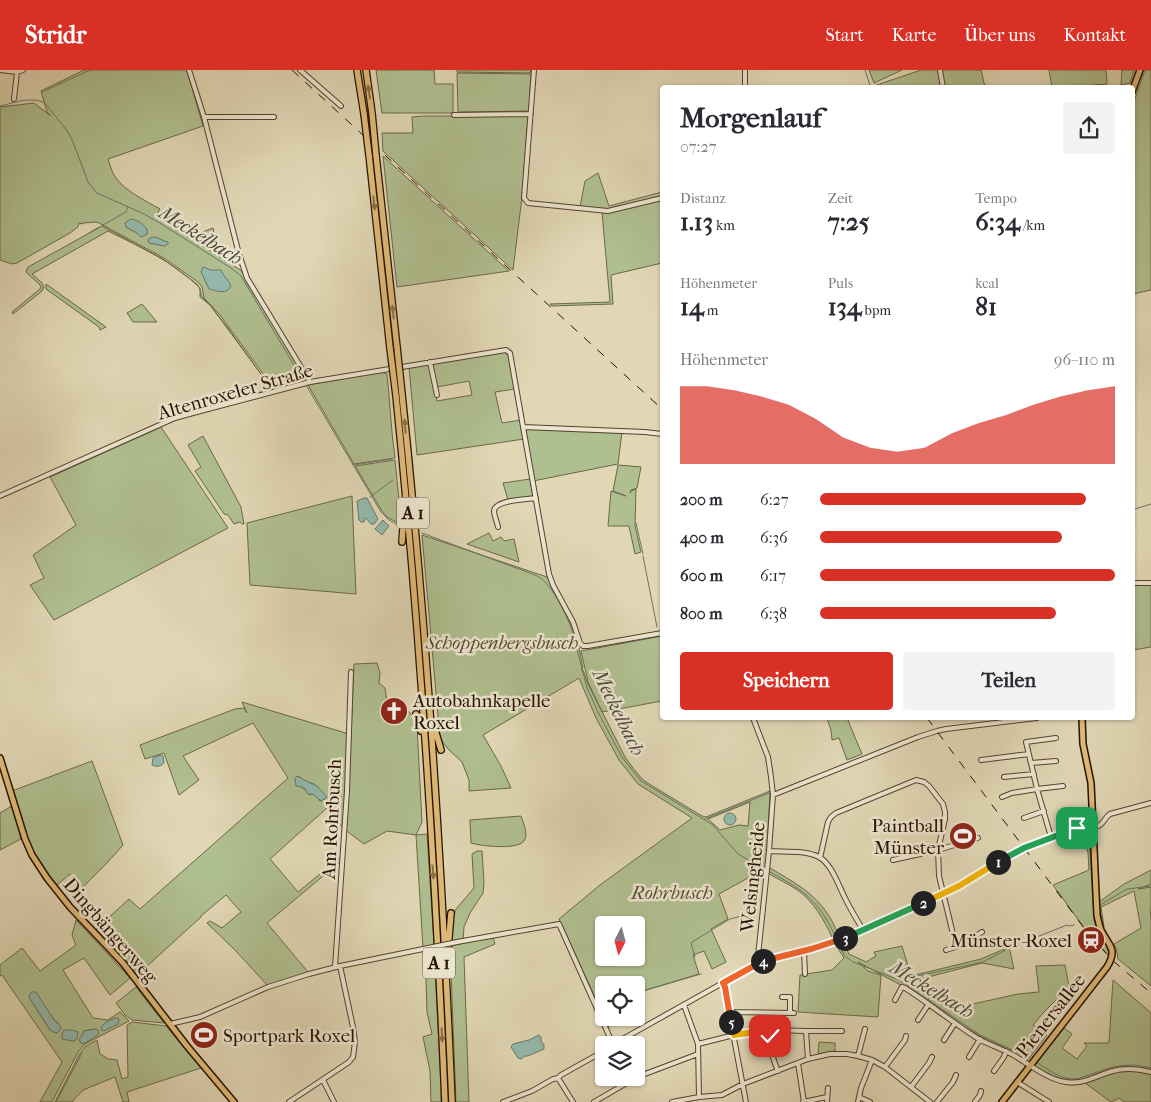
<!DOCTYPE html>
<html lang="de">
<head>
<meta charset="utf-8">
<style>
  body { margin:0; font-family:"IM FELL French Canon",serif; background:#f2f2f3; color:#2b2b33; height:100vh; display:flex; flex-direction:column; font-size:19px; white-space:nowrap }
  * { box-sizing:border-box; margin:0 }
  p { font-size:16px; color:#7c7c81 }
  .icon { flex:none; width:28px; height:28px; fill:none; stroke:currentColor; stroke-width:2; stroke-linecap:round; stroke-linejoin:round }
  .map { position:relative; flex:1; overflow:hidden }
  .panel { position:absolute; left:660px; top:15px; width:475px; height:635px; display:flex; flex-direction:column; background:#fff; border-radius:5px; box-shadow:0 1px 4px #0004 }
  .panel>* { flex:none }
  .needle { width:32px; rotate:186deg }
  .buttons { position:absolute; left:595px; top:846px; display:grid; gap:10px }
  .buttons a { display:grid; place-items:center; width:50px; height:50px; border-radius:5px; background:#fff; box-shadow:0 1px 4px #0004; font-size:25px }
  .pin { position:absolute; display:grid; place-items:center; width:42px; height:42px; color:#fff; margin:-21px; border-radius:10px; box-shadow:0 2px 8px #0006 }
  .km { position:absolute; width:25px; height:25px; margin:-12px; border-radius:50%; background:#222; color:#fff; font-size:14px; line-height:25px; text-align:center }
  .round { display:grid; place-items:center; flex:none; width:52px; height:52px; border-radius:5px; background:#f2f2f3 }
  .headline { display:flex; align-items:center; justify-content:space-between; height:85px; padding:0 20px }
  h1 { font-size:28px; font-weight:800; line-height:38px }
  .figures { display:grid; grid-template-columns:repeat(3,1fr); gap:8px; height:85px; padding:5px 20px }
  .figures div { display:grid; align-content:center }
  .figures b { font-size:25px; font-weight:800 }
  .figures small { font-size:14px; font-weight:400 }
  .figures p { font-size:14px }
  .chart { height:140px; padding:10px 20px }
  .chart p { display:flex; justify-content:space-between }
  .chart svg { width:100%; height:90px; margin-top:5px; fill:#d93025; opacity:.7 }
  .action { display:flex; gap:10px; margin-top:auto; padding:10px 20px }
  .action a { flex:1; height:58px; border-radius:5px; background:#d93025; color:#fff; font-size:20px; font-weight:800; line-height:58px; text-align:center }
  .action a+a { background:#f2f2f3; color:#2b2b33 }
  ul { padding:0 20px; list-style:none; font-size:16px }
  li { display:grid; grid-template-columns:80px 60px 1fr; align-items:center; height:38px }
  li i { height:12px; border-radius:6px; background:#d93025 }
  header { display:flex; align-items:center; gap:30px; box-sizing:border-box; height:70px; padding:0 25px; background:#d93025; color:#fff }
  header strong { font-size:24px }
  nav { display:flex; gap:28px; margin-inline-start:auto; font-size:18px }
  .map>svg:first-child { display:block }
</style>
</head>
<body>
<header>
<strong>Stridr</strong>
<nav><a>Start</a><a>Karte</a><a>Über uns</a><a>Kontakt</a></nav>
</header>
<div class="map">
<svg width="1151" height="1032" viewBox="0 0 1151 1032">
  <rect width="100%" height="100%" fill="#e1d7b5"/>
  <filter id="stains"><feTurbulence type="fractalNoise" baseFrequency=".004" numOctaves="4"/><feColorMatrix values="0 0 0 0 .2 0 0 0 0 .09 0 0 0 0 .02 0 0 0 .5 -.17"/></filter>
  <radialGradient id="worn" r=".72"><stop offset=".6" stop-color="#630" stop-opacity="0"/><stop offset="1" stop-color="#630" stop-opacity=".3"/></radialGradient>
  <path fill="#b0bf90" stroke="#6a6848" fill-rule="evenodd" d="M84 0H187L203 56 108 89C110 95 112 103 116 108 125 121 146 131 160 139L156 146 190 167 213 158 215 168 201 175 242 201 307 311 306 312 275 320 220 245 204 228 202 217 198 212 164 188 97 152 83 153V154L79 153 78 157 70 163 17 193 12 194 0 190V37L34 33 51 46 47 42 41 21ZM126 157 146 158 147 164 141 167 137 163Z
    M376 0H434L435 14H453V43H382Z
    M457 0H531L530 3 457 2Z
    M869 0H902L874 13Z
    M921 0H981L985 17 874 18V16Z
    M1049 0H1106L1107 14 1068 17H1052Z
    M1122 0H1134L1130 13 1121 15Z
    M1145 0H1151V220L1133 224V34Z
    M457 3 531 4 529 41 458 42Z
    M424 46H528L522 127 513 200 383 81 382 63H413L412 47Z
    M383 86 509 201 397 217Z
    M598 103 609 136 662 122V127L612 140 580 137 585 111Z
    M662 129V193L611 205 613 234 552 236 550 234 610 232 602 142H612Z
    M102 156 163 189 197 214 200 219 202 227 210 235 228 258 271 318 272 321 160 354 159 353 189 341 272 319 210 235 200 227V218C174 192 140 177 108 161L32 204 42 213 44 217 42 221 13 244 12 242 40 219 41 217 40 215 26 202 28 197Z
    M46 214 106 257 100 260 99 257 46 219Z
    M142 234 157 252H133L127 243Z
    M505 282 509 285 515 319 495 322 502 353 521 350 524 369 417 385 409 297 429 294 437 331 472 325 469 311 437 317 432 293Z
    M382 302 387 304C390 332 391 360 395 388L354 394 308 315Z
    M161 357 228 458 54 550 30 515 44 508 33 485 76 455 50 407Z
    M525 358 622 362 618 394 533 411Z
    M203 366 241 437 244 454H242L240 452 234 454 228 445 224 444 195 401 201 397 188 375Z
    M395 390 400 440V454L387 447 382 441 355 396Z
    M618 395 641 397 637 418 631 420 630 423 631 421 636 419 635 456 641 482 635 484 629 456H608L611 421 626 426 613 421Z
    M530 409 533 427 508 430 503 413Z
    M352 426 356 524 250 515 247 453Z
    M489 463 493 471 501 467 504 471 514 469 519 492 467 474Z
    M422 465 547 507 572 554 578 573 583 598 581 600H583L587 612 625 687 633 698 642 709 649 714 702 746 706 747 770 721 766 798 719 824 728 849 711 859 726 892 712 899 704 881 693 885 699 904 636 923V915H604V932L598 934 559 849 600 815 692 748 638 714 619 690 596 648 579 608 483 665 501 696 511 718 469 721V710L462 692 448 679 440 668ZM750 732 748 756 739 755 720 760 708 749ZM604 855H636V888H604Z
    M1132 514H1151V577L1133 580Z
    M662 566V631L602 642 588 612 581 581Z
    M377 593 380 603 379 613 385 618 389 647H399L400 636C410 640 414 647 417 657L422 752 416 765 427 764 434 875 423 878 416 765 387 761 364 774 344 759 327 738 270 789 298 822 342 786 341 791 267 853 308 902 268 916 235 880 207 853 210 851 222 858 241 842 226 825 201 846V847L135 907 94 861 129 829 140 839 288 708 253 653 183 686 199 710 179 725 164 683 145 689 140 675 235 639 244 638 247 643 242 632 349 664H351L354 594ZM298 706 305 711 314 714 325 729 320 731 316 726 313 724 310 725 306 720 301 717Z
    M827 648H847L862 684 847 690 839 668 832 670 831 660Z
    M92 691 123 775 106 794 82 818 70 804 56 816 33 785 27 768 12 721Z
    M12 736 21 769 0 780V743Z
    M521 746C523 752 528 763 525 769 522 781 480 776 471 773L470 750Z
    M1081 760 1087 761 1089 765 1094 850 1098 862 1106 875 1109 883 1111 884V888L1088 863 1053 815 1089 800 1088 782Z
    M477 781H482L484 813 483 823 470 843 464 857 463 869 450 872 451 855 456 839 474 818 472 784Z
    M770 798C792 811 815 823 829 846 833 852 836 860 840 867L833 869C824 850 814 831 796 819 787 813 777 809 768 803Z
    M1151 800V814L1138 819 1151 817V840H1150L1151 848V916L1118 889 1117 882 1114 874 1141 858 1134 821 1101 837 1104 857 1100 841 1099 832 1124 814Z
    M76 850 130 908 110 925 84 888 63 900 93 948 108 950 120 942 129 951 85 974 78 982 52 1032H40L62 992 2 905 0 906V895L22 878 40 901 76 875 72 865ZM35 922 54 950 59 954 50 960 29 927ZM95 959 94 967 84 974V961Z
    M493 867 495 874 464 887 469 1032H456L450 876Z
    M843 872 849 884 866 892 876 886 874 882 902 876 911 906 981 889 1009 877 1014 899 982 893 909 912 931 926 927 932 908 919 858 892 868 901 881 905 878 947 798 942 800 905 832 900 844 888 836 875Z
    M434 879 441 1016V1032H431L430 1001 423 967 432 964 427 942 425 881Z
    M1065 895 1069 917 1043 943 1033 955 1047 965 1027 991 1007 979 981 967 928 934 933 928 950 939 1018 924 1039 922 1036 896Z
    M1113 910 1151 943V1001L1133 998 1083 1011 1073 1012 1055 1008 1034 996 1064 958 1072 964 1062 978 1077 989 1087 976 1084 973H1109Z
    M136 917 164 953 132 950 125 945 116 933Z
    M132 952 166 956 201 998 127 1022 129 1032H123L115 1007 83 1020 72 1032H55L80 983 86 976 97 970 100 984 108 989 117 990 122 1009 128 1007 127 955Z
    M819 972 835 973V981L818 984Z
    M1132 1000 1151 1003V1032H1124L1119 1028 1111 1032 1085 1013 1112 1002Z"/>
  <path fill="#94baad" stroke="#687668" d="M131 149C140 150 156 162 141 167L137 163 126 157 125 153Z
    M153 167C159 167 162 171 168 172V174L165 176 149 173 148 170 150 168Z
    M203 197 211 200H221C223 206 229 210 231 216 227 225 217 221 209 219L201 202Z
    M364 428H367L378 449 374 454H371L366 448H365L364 452H361L359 450 357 431Z
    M383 450 389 456 382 465 375 459Z
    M161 685 163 686 164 693C160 697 157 697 152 695L153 688Z
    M297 706 310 713 317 716 327 727 321 731 313 724H308L306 722V720L302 717 296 716 295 708Z
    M724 749a6 6 0 1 1 12 0a6 6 0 1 1-12 0Z
    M32 922H36L54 950 61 957V959L57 963 53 962 50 960 29 927 30 924Z
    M115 948H118L119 950 118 954 104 961 101 960C100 954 110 950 115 948Z
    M95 959 98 960 99 964 84 974 81 973 79 970 84 961Z
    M64 960H72L78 962 77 969 73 971 62 969V964Z
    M539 965 541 967V971L544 975V979L528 986H525L521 989 518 988 511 977 513 974 529 970Z"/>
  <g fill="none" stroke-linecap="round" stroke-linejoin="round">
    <path stroke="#687668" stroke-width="1" d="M865 0 871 18
      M1131 14 1136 0
      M1101 18 1117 16
      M42 22 90 0
      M0 36C14 33 31 26 45 33L68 62 73 72 88 112 97 123 144 144 160 153 231 198 241 206 304 312
      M103 155 126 142 128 137
      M89 163 99 157
      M306 315 381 442 389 450 398 455
      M353 395 392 389
      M370 427 393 410
      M1132 440 1151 434
      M636 453 643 484
      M422 463 535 505C551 511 566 544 572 560L587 618 600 646 622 687 641 711 713 755 738 784 762 798
      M643 486 657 557
      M657 562 662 560
      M705 749 769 723
      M770 802C780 808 791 813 800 820 818 833 828 850 837 870
      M1100 835 1127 819 1151 816
      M838 873 845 886 853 892 899 910 980 965 1028 987
      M695 887 691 873 692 872 730 849 757 842
      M899 910 983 892 1009 878 1067 855 1069 856 1074 855
      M636 923 701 904
      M598 935 604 933
      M1036 992C1049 1000 1061 1010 1077 1009 1105 1000 1121 990 1151 998
      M56 1032 82 983"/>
    <defs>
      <path id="minor" d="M0 0 17 2 23 0
        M189 0 204 47 239 184 247 208 310 312
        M300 0 341 36
        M534 0 524 128 528 133 608 141 662 128
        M745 0V18
        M940 0 943 18
        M14 29 17 2
        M454 45 531 44
        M204 47H274
        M430 292 437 325
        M523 357 645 362 662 364
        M0 426 175 348 193 343 310 312 506 280 510 283 549 504 553 515 573 552 580 573 583 576H588L662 563
        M498 457C497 452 494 445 494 441 495 430 527 429 536 428
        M1132 513H1151
        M753 648 768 687 771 707 773 725 769 781 758 886 760 892
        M981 690 1029 684
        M1031 693 1056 691
        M1004 707 1034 704
        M773 725 918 667 937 661 946 659 1037 648
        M1002 727 1012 723 1037 719 1063 716
        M1024 748 1044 741
        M1051 767 1037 719 1026 672 1056 668
        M769 781C785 782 805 780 819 787 832 794 839 817 846 830 851 840 857 850 863 860
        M820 788 828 752 831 747 836 743 916 710 924 712 929 716 943 734 945 742V749L938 780 939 806 953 864 959 876
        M893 790 938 780 978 768
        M457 872 559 854 611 970 614 973
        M946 880 959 876 982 862
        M804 881 805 904
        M335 897 347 721 351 602
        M723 913 725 921 746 1032
        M782 927H790V943
        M895 930 902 917 905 918C930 934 952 952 977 968 989 975 1003 979 1015 986 1030 995 1049 1010 1066 1012 1084 1015 1097 1005 1113 1001 1126 997 1139 999 1151 1002
        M684 935 698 974 699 1027
        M729 942 794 943
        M918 950 928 935
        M170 954 200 947 268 917 309 904 340 896 428 878
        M605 955 623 948
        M771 960C769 975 772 988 778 1001
        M806 961H842
        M944 970 955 953
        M698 974 734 965 773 960 806 961 808 989
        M612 975 760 892 811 879 835 872 855 863 943 824 1012 784 1051 767 1077 759C1083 757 1093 758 1098 756 1103 755 1104 748 1110 744L1151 733
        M858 986 865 959
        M969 987 980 969
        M798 993 804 1032
        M885 997 905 970 906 966
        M994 1001 1004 987 1006 981
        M558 1008 573 1032
        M323 1010 334 1032
        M1017 1012 1049 1032
        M911 1017 929 993 932 987
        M859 1027 870 1032
        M289 1032 349 992 353 987 355 972 353 957 340 896
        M503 1032 532 1021 553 1009 558 1008 561 1005 604 981
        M594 1032 637 1007 698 984
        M672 1032 699 1027 722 1025 743 1014 808 989 830 984H847L858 986 872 990 885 997 930 1032
        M803 1032 827 1027
        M827 1032 828 1018
        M858 1032 861 1018 872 990
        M937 1032 953 1012 956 1005
        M975 1032 980 1025 981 1021"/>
      <path id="major" d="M1132 22 1140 0
        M0 688 25 769 32 785 47 808 70 837 123 893 187 976 234 1032
        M1002 1032 1107 897C1118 879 1109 876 1101 860 1099 855 1098 850 1097 845L1091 713 1083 674 1082 648"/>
      <path id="highway" d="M357 0 364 44
        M366 0 372 43
        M369 85 390 278
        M376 85 397 277
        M402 324C427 559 442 796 452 1032
        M396 326C420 560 435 796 445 1032
        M402 472 404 442
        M416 644 421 661
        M433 653 441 680
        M448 880 451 843"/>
    </defs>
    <use href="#minor" stroke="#54422e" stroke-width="6"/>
    <use href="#major" stroke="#251101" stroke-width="8"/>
    <use href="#highway" stroke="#251101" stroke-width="8"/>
    <use href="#minor" stroke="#ece5cf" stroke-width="4"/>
    <use href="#major" stroke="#e0bc7a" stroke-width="5"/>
    <use href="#highway" stroke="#e0bc7a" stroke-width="5.5"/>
    <path stroke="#251101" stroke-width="1" stroke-dasharray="9 9" stroke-linecap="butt" d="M292 0 662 339
      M927 648 1087 862 1112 890 1151 923"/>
    <defs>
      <path id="minor-bridge" d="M428 878 457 872"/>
      <path id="highway-bridge" d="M372 43 376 85
        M364 44 369 85
        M397 277 402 324
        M390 278 396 326"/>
    </defs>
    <use href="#minor-bridge" stroke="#54422e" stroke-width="6" stroke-linecap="butt"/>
    <use href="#highway-bridge" stroke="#251101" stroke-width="8" stroke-linecap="butt"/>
    <use href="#minor-bridge" stroke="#ece5cf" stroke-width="4"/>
    <use href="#highway-bridge" stroke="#e0bc7a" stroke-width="5.5"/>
  </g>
  <defs><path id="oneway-solid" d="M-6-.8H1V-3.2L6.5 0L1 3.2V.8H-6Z" transform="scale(1.25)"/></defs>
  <g fill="#8c6f44">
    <use href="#oneway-solid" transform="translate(369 22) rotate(-98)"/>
    <use href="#oneway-solid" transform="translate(374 133) rotate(84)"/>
    <use href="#oneway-solid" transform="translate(393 242) rotate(-96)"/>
    <use href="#oneway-solid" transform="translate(405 356) rotate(-95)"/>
    <use href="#oneway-solid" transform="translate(433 802) rotate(86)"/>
    <use href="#oneway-solid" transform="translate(442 965) rotate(87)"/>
  </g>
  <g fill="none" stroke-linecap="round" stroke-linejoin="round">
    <defs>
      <path id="split-1" d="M998 792 1024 778 1077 758"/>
      <path id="split-2" d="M923 833 959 816 998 792"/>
      <path id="split-3" d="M845 868 923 833"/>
      <path id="split-4" d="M763 891 811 879 845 868"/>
      <path id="split-5" d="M731 952 725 917 723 913 763 891"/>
      <path id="split-6" d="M731 952 734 965 770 960V966"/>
    </defs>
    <use href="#split-1" stroke="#fff" stroke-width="10"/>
    <use href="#split-2" stroke="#fff" stroke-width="10"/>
    <use href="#split-3" stroke="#fff" stroke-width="10"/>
    <use href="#split-4" stroke="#fff" stroke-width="10"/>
    <use href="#split-5" stroke="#fff" stroke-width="10"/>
    <use href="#split-6" stroke="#fff" stroke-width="10"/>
    <use href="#split-1" stroke="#22a559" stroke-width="6"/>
    <use href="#split-2" stroke="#f5b400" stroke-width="6"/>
    <use href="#split-3" stroke="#22a559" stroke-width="6"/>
    <use href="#split-4" stroke="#f0652b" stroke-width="6"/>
    <use href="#split-5" stroke="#f0652b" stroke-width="6"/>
    <use href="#split-6" stroke="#f5b400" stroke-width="6"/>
  </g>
  <defs>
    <symbol id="church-disc" viewBox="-11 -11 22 22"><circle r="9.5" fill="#8f2418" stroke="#ece5cf"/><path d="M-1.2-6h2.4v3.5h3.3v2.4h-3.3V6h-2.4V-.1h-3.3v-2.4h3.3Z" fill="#fff"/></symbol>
    <symbol id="stadium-disc" viewBox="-11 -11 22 22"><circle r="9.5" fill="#8f2418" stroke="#ece5cf"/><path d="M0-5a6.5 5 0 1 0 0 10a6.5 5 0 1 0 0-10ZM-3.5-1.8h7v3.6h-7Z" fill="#fff"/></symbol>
    <symbol id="station-disc" viewBox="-11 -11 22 22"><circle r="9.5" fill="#8f2418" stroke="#ece5cf"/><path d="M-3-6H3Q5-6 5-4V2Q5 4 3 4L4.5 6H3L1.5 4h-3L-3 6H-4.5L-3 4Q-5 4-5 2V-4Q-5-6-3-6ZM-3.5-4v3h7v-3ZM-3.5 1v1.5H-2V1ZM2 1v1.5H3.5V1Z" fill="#fff"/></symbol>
  </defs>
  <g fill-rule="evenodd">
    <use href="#church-disc" x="378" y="625" width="32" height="32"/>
    <use href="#stadium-disc" x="947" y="750" width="32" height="32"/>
    <use href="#station-disc" x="1075" y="854" width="32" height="32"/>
    <use href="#stadium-disc" x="188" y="949" width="32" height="32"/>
  </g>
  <g text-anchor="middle" stroke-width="5" stroke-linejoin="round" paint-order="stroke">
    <g fill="#ece5cf" stroke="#61513f" stroke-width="1">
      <rect x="397" y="427.5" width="32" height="31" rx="4"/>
      <rect x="423" y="877.5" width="32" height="31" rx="4"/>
    </g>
    <g font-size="18" font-weight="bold" fill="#251101">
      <text x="413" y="449">A 1</text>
      <text x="439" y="899">A 1</text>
    </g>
    <g font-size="19" fill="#251101" stroke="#ece5cf">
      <text transform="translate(235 321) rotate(-16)" y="7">Altenroxeler Straße</text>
      <text transform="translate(331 749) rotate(-87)" y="7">Am Rohrbusch</text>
      <text transform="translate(752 807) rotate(-84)" y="7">Welsingheide</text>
      <text transform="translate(111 860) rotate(49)" y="7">Dingbängerweg</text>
      <text transform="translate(1050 945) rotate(-52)" y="7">Pienersallee</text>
    </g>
    <g font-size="19" font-style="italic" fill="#564e33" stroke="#ece5cf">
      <text x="502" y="579">Schoppenbergsbusch</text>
      <text x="672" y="829">Rohrbusch</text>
    </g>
    <g font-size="19" fill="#251101" stroke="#ece5cf" text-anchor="start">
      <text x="413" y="637">Autobahnkapelle<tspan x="413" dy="22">Roxel</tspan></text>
      <text x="944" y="762" text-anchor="end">Paintball<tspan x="944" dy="22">Münster</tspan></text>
      <text x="1072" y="877" text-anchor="end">Münster-Roxel</text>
      <text x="223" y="972">Sportpark Roxel</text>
    </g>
    <g font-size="20" font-style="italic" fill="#4c4c3d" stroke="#ece5cf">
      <text transform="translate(201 165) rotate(32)" y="7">Meckelbach</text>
      <text transform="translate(619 642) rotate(64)" y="7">Meckelbach</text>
      <text transform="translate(932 919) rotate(31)" y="7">Meckelbach</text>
    </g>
  </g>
  <rect width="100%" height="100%" filter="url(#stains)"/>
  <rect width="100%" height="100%" fill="url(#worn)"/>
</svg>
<div class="buttons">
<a><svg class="needle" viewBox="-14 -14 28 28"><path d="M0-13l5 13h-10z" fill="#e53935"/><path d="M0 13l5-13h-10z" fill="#7c7c81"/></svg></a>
<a><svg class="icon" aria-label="locate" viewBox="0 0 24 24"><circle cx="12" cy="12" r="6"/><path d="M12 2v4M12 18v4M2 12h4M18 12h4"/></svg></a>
<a><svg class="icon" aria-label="layers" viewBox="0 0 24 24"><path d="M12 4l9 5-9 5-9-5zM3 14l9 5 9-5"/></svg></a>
</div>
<div class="pin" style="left:1077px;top:758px;background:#1e9e55"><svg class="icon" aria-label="arrive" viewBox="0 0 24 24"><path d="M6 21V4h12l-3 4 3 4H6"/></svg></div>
<div class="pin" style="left:770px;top:966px;background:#d93025"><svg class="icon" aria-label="check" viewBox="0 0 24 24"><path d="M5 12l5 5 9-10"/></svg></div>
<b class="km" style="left:998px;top:792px">1</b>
<b class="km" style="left:923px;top:833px">2</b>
<b class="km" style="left:845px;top:868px">3</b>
<b class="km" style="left:763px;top:891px">4</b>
<b class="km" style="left:731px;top:952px">5</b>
<section class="panel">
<div class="headline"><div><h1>Morgenlauf</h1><p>07:27</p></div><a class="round"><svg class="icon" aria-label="share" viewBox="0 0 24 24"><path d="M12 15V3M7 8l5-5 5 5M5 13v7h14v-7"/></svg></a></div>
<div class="figures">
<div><p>Distanz</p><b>1.13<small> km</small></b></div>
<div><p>Zeit</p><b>7:25</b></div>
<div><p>Tempo</p><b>6:34<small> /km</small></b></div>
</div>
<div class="figures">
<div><p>Höhenmeter</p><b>14<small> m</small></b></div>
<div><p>Puls</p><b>134<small> bpm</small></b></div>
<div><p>kcal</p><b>81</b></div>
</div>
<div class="chart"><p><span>Höhenmeter</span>96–110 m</p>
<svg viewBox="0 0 160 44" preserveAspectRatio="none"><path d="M0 44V6L10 6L20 8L30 11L40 15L50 22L60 31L70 36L80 38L90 36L100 29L110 24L120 20L130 15L140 11L150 8L160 6V44z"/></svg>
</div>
<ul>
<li><b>200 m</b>6:27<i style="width:90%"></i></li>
<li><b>400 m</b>6:36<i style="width:82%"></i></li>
<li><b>600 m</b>6:17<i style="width:100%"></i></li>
<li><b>800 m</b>6:38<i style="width:80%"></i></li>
</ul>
<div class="action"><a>Speichern</a><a>Teilen</a></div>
</section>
</div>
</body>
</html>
